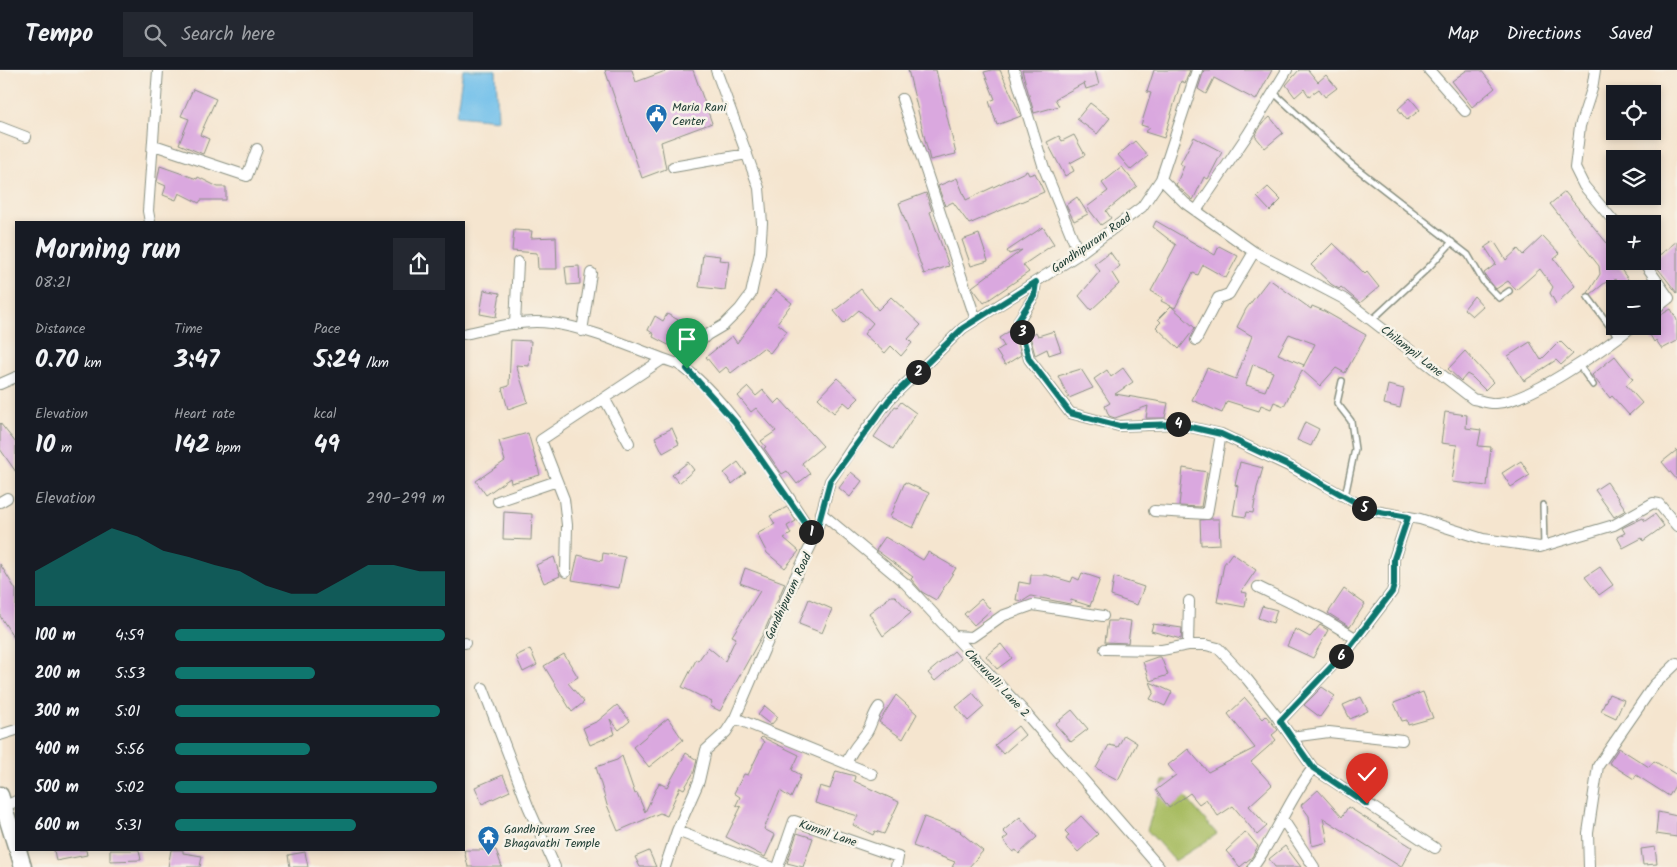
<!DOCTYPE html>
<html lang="en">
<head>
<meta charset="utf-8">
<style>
  body { margin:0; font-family:Kalam,sans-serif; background:#242831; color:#f1f3f6; height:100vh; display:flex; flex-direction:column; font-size:19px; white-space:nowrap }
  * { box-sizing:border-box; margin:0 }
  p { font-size:16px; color:#9ea1a6 }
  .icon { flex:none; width:28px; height:28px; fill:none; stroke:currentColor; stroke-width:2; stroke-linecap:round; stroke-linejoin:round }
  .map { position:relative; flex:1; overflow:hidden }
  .sheet { position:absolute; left:15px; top:151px; width:450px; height:630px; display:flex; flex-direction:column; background:#171b24; border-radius:0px; box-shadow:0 2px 8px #0003 }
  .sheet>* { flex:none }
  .buttons { position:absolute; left:1606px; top:15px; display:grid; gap:10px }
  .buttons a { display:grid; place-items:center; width:55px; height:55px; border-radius:0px; background:#171b24; box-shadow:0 2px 8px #0003; font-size:25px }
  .pin { position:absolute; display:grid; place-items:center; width:42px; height:42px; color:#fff; margin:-51px -21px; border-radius:50% 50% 50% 0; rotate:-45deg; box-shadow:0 0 5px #0007 }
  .pin .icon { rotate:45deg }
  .km { position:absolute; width:25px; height:25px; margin:-12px; border-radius:50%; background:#222; color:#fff; font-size:14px; line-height:25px; text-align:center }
  .round { display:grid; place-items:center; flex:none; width:52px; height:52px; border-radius:0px; background:#242831 }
  .summary { display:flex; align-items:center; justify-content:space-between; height:85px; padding:0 20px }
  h1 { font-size:28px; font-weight:800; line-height:38px }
  .figures { display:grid; grid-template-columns:repeat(3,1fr); gap:8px; height:85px; padding:5px 20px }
  .figures div { display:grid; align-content:center }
  .figures b { font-size:25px; font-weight:800 }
  .figures small { font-size:14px; font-weight:400 }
  .figures p { font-size:14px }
  .chart { height:140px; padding:10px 20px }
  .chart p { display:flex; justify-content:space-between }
  .chart svg { width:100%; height:90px; margin-top:5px; fill:#0f766e; opacity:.7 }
  ul { padding:0 20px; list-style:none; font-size:16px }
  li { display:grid; grid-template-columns:80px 60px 1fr; align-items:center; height:38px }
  li i { height:12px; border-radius:6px; background:#0f766e }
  header { display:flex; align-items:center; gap:30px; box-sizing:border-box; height:70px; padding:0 25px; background:#171b24; border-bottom:1px solid #363941 }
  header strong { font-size:24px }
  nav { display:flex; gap:28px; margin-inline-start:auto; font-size:18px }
  .search { width:350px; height:45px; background:#242831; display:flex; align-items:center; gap:12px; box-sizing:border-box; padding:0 18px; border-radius:0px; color:#9ea1a6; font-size:19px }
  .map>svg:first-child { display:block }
</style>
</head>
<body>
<header>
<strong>Tempo</strong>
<div class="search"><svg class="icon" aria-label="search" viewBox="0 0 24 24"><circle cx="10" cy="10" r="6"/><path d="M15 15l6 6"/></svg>Search here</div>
<nav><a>Map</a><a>Directions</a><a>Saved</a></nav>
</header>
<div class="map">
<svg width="1677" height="797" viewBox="0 0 1677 797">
  <rect width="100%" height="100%" fill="#f7f3e8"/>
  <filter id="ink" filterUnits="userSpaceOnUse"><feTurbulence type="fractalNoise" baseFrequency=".02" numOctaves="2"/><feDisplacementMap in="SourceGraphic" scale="10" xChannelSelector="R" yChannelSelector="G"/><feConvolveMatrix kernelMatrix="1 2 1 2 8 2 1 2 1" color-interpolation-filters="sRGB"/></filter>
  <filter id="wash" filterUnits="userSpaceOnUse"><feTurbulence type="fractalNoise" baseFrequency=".0096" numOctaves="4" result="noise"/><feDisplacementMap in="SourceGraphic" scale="20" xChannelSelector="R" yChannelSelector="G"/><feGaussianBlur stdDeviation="1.12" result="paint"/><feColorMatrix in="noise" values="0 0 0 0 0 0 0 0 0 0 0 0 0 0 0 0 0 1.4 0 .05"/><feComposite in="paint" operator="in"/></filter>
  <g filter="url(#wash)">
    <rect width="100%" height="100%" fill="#f5e5cf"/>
    <path fill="#a7bc61" stroke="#637c4a" d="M1171 710 1217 764 1175 791 1147 760 1163 711Z"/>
    <path fill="#6fbfea" stroke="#477e8f" d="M463 0H496L498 50 456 46Z"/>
    <g id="blocks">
      <path fill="#daa8df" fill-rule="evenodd" d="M605 0H632L636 12 668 0H693L712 53 661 72 666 99 642 108Z
        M908 0H936L956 84 930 90Z
        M992 0H1000L1021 46 997 55 989 31 995 29 984 2Z
        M1022 0H1095L1099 15 1086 19 1084 13 1055 29 1059 36 1034 43Z
        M1154 0H1190L1185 13 1181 11 1164 68 1145 62 1150 58 1141 55 1151 23 1147 22Z
        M1204 0H1272L1256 30 1214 8 1206 24 1198 19Z
        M1299 0H1308L1318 12 1326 5 1337 18 1325 27 1319 19 1309 26 1304 19 1295 27 1286 15Z
        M1467 0H1481L1495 18 1472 37 1452 11Z
        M193 19 216 29 200 65 209 69 203 84 179 74 189 49 181 46Z
        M1410 28 1420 40 1407 50 1398 39Z
        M1090 33 1110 48 1097 64 1077 49Z
        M1270 47 1283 63 1265 78 1255 66 1262 54Z
        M1074 65 1085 85 1070 93 1074 101 1065 106 1047 72 1059 66 1062 71Z
        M1194 67 1222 82 1208 109 1204 107 1193 130 1176 115 1184 96 1180 94Z
        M1135 71 1148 86 1131 100 1118 85Z
        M160 96 197 109 198 107 218 117H226V130H201L199 133 179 123 176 130 163 125 166 116 157 112Z
        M1122 97 1137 116 1106 141 1111 148 1101 155 1087 137 1108 121 1102 113Z
        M1027 101 1029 105 1035 103 1044 122 969 154 953 132 945 136 938 116 957 108 966 130Z
        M1268 117 1281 130 1270 141 1257 127Z
        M1565 122 1611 178 1607 180 1635 219H1620L1615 209V226L1606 212 1591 224 1588 223 1600 204 1599 196 1550 134Z
        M926 123 932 141 930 142 949 196 924 204 899 133Z
        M1077 127 1088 144 1074 151 1066 135Z
        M1156 151 1215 185 1219 176 1238 186 1226 208 1203 195 1198 205 1193 203 1175 238 1171 236 1195 258 1179 279 1156 257 1161 252 1158 249 1171 236 1161 231 1163 228 1151 221 1176 175 1153 157Z
        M1043 157 1054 174 1023 195 1029 202 984 233 972 217 1022 180 1009 184 1007 181Z
        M514 160 532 161 531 168 556 167 557 199H538L537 183 512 181Z
        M979 164 988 191 971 196 962 170Z
        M1543 166 1560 184 1554 189 1575 216 1556 234 1550 223 1553 217 1540 199 1516 220 1508 211 1496 219 1487 208 1484 203 1496 194 1485 177 1494 171 1506 190 1518 179 1523 185Z
        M1677 171V223L1652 191Z
        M1333 173 1365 204 1367 202 1379 217 1360 233 1341 217 1339 219 1331 214 1311 195Z
        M1110 182 1120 196 1112 203 1119 214 1091 240 1079 226 1100 201 1094 194Z
        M703 184 720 186 719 190 729 191 725 220 699 217Z
        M579 196 580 214 567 215 565 197Z
        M1269 209 1311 239 1312 236 1324 241 1366 265 1345 303 1336 298 1320 316 1302 300 1284 336 1274 332 1271 339 1261 335 1259 341 1227 331 1222 343 1192 330 1207 298 1236 309 1252 266 1237 257 1246 239ZM1289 264 1315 274 1303 297 1304 295 1278 284ZM1253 294 1273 302 1265 321 1246 315Z
        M861 219 878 240 891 227 921 255 908 269 912 273 901 286 891 276 885 283 864 264 873 253 859 240 844 253 834 241Z
        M484 220 500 223 496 247 480 244Z
        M776 220 792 233 777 253 787 261 770 283 763 278 731 303 726 297 719 303 706 287 732 266 737 273Z
        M1474 226 1483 236 1472 246 1464 239Z
        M1671 239 1677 250V271L1662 279 1656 270 1654 272 1645 256H1652V250Z
        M667 244 690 256 678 280 653 267 654 264 648 260 655 246 663 251Z
        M1011 260 1017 270 1021 285 1005 295 996 281 1004 276 999 268Z
        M1054 261 1061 281 1049 285 1047 279 1035 285 1030 266 1036 262 1038 266Z
        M511 270 531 271 529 296 516 295 528 332 508 339 502 318 509 316Z
        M1560 271 1573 284 1561 295 1556 290 1524 311 1508 286 1530 272 1541 290Z
        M1465 281 1493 312 1485 320 1472 307 1467 304 1461 311 1448 299Z
        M1615 286 1633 309 1626 315 1642 333 1629 345 1612 326 1610 328 1592 305Z
        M1123 298 1133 312 1115 324 1168 333 1165 348H1146L1148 336 1115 348 1109 346 1105 336 1110 333 1094 309 1107 300 1111 307Z
        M1081 299 1093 318 1069 328 1058 306Z
        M837 308 859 328 850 337 844 332 834 343 818 328Z
        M1388 315 1404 319 1400 338 1384 334Z
        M748 317 756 326 763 320 775 334 780 329 823 376 802 393 810 404 797 414 787 401 782 404 764 378 766 377 761 371 776 361 756 338 751 342 738 326Z
        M901 332 916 343 893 379 874 367 895 336 897 337Z
        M1445 342 1467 345 1466 358 1481 360 1478 376 1491 377 1487 416 1452 412 1457 375 1441 373Z
        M1305 352 1319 359 1311 376 1297 370Z
        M0 353 16 373V402L0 379Z
        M672 358 679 374 663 383 655 367Z
        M528 363 540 405 511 413 510 408 486 425 476 411 505 391 499 371Z
        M1677 380V410L1662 392Z
        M1521 391 1530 405 1511 417 1502 403Z
        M688 392 694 400 679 413 672 405Z
        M738 392 746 403 732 414 724 403Z
        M1240 392 1263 398 1257 418 1253 443 1247 442 1246 447 1233 445 1238 416 1235 415Z
        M1183 398 1207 402 1201 437 1179 436Z
        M851 402 862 411 850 427 839 418Z
        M905 412 929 423 913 458 890 447Z
        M1607 412 1626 440 1614 447 1595 420Z
        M787 437 796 451 787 456 791 464 784 468 799 481 785 498 767 483 757 464 775 454 770 446Z
        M504 442 532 444 531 470 503 469Z
        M1655 444 1664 456 1643 471 1642 468 1623 478 1617 467 1625 463 1622 458 1643 448 1645 451Z
        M1211 449H1219L1220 474 1201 475 1200 450Z
        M885 467 923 490 928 482 956 498 936 530 922 522 911 509 913 507 876 480Z
        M603 483 625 487 619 518 572 510 578 485 602 491Z
        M1232 483 1256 500 1241 522 1247 523 1245 537 1217 532 1224 494Z
        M554 487 560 506 544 513 536 495Z
        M0 494 16 520V571L0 546Z
        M1600 497 1613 515 1599 525 1585 507Z
        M745 498 785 513 764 562 720 641 710 636 712 632 682 617 696 590 698 591 708 577 725 591 736 568 732 566 760 521 740 513Z
        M1082 503 1100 509 1090 536 1071 530 1070 534 1031 526 1023 531 1016 530 1019 512 1030 514 1031 505H1047L1071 512 1073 507 1079 510Z
        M1114 507 1144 517 1137 535 1111 526Z
        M1344 519 1365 534 1350 557 1328 543Z
        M891 526H895L911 543 883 566 869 543Z
        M809 529 832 539 822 563 799 554Z
        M981 529 991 540 974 555 964 544Z
        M1262 536 1277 540 1273 553 1258 548Z
        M1117 549 1131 551 1128 573 1105 572 1108 551H1117Z
        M1153 554 1182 558 1181 569 1151 561Z
        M1320 555 1328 560 1313 588 1287 576 1295 559 1310 567Z
        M1001 574 1012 588 997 599 986 586Z
        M530 579 537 595 523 602 516 586Z
        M954 581 961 589 935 611 928 603Z
        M564 584 578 607 568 613 584 632 572 642 544 596Z
        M1157 587H1161L1168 605 1150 611 1143 592Z
        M1150 612 1172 622 1165 636 1150 629 1154 622Z
        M1322 617 1335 626 1320 647 1304 635Z
        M1423 622 1433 648 1408 655 1407 650 1402 651 1394 633Z
        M973 623 984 637 968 651 956 637Z
        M1609 624 1624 630 1616 648 1601 641Z
        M896 625 917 644 903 669 879 652Z
        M1361 627 1368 641 1350 649 1343 635Z
        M1245 628 1263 649 1266 646 1278 660 1272 665 1276 670 1251 692 1272 715 1249 736 1267 756 1257 765 1233 736 1218 746 1206 729 1199 734 1190 723 1169 738 1156 720 1176 705 1168 695 1188 679 1208 702 1255 678 1228 644Z
        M617 635 630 651 619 660 610 649 615 664 590 675 583 658 598 651Z
        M765 636 778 647 771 655 758 645Z
        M1072 640 1088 659 1071 672 1055 654Z
        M668 648 683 670 649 697 633 677Z
        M1018 656 1025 665 1003 684 995 675Z
        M1124 665 1137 673 1118 710 1096 698 1109 675 1118 677Z
        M762 667 799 685 792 700 801 705 791 728 780 721 764 759 775 765 765 787 726 767 741 737 736 735 740 727 734 723 744 704 748 705 764 672 760 669Z
        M1619 678 1649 697 1654 691 1677 705V712L1669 726 1636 705 1634 709 1609 693Z
        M686 683 697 690 694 702 684 719 680 717 667 746 660 743 618 761 607 735 596 697 617 690 622 686 635 724 637 723 645 742 659 713 667 717Z
        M836 701 855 706 854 711 899 732 884 764 875 761 873 765 853 755 858 746 815 733 820 716 830 719Z
        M503 705 510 721 482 734 475 717Z
        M1318 720 1342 747 1348 737 1412 777 1401 797 1323 748 1328 772 1312 776 1309 746 1301 735Z
        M1658 742 1677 746V767L1656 764Z
        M1081 746 1098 764 1078 782 1066 769 1069 765 1065 761Z
        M924 747 961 761 960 762 983 781 969 797H952L955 792 913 776Z
        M1020 747 1037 767 1019 784 1016 780 1013 782 1003 770 1008 766 1003 761Z
        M1246 762 1258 776 1252 787 1240 797 1226 781Z
        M797 763 813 768 803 797 787 793Z
        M1285 776 1301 797H1275L1269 789Z
        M1655 777 1657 794 1643 795 1641 779Z
        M54 780H86L87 785 56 791Z
        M110 780H139L141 790 110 791Z
        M171 780H183V783L202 786 200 797H168Z
        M464 780H496L502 797H468Z
        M649 781 656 797H640L635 787Z
        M305 782 308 797H290L288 785Z"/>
    </g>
  </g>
  <g filter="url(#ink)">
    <use href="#blocks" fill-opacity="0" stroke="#8a9182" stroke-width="1"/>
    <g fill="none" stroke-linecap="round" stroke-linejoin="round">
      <defs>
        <path id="lane" d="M1273 22 1351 94 1468 185 1483 211 1499 228 1509 221
          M1588 227 1618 267
          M1372 250 1428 198 1452 172
          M1579 295 1593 315
          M1342 311 1337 333 1351 351 1355 379 1345 426
          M1543 435 1544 477"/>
        <path id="street" d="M1014 0 1044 98 1079 184
          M1429 0 1465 41
          M1595 0 1592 19 1580 56 1575 98 1584 116 1616 154
          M902 29 976 250
          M0 57 26 67
          M154 75 247 106 257 79
          M673 97 747 84
          M1161 109 1185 133 1254 182 1344 229 1473 329C1480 330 1489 334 1496 333 1529 332 1605 278 1633 256
          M1196 141 1248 64 1287 0
          M150 152 148 141 158 0
          M1643 191 1669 228 1652 241
          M1036 212 1034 226 1019 250 1029 289 1070 343 1119 356 1177 354 1221 364 1291 397 1369 440 1420 449 1483 469 1540 477 1614 455 1653 433 1659 434 1677 456
          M515 254 518 192
          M582 261 591 203
          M464 264C492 258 522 249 551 253 591 258 639 281 678 294 725 322 783 420 815 467
          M1196 270 1218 228 1229 224 1254 182
          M678 294 707 265 724 255 740 239 751 224 760 182 762 153 759 118 716 0
          M0 314 16 307
          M604 328 629 373
          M498 431 557 411
          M0 432 7 428
          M1154 441 1207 444 1221 364
          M821 443 906 514 1021 638 1159 797
          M566 502 567 455 564 429 541 370 663 289
          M1258 517 1322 548 1357 569
          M953 566 972 567 1002 546 1033 535 1103 546
          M464 573H465
          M1188 575 1189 531
          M1105 579 1162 580 1188 575H1206L1218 578 1247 609 1275 644 1313 698
          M483 618 528 736 555 797
          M735 648 872 704
          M1280 651 1350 577 1392 522 1394 515V489L1408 447
          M0 665 16 660
          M1291 667 1329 662 1402 670
          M847 692C852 679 859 673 867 662 872 654 873 644 879 637
          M4 737 16 731
          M1282 748 1314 797
          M677 761 771 797
          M665 797 677 761 699 711 706 680 726 662 735 648 794 510 815 467 830 411 852 378 889 330 963 258 1079 184 1142 137 1161 109 1197 0
          M778 797 794 751 898 787 896 797
          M1253 797C1276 766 1289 729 1313 698L1435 778
          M1589 797 1588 763 1598 696 1654 615 1677 593"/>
        <path id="primary" d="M0 725 16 776
          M18 780 23 797"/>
      </defs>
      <use href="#lane" stroke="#8a9182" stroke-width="8"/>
      <use href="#street" stroke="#8a9182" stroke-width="12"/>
      <use href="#primary" stroke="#8a9182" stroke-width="19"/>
      <use href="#lane" stroke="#fff" stroke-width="5"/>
      <use href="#street" stroke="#fff" stroke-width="10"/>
      <use href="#primary" stroke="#fff" stroke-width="16"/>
    </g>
  </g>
  <g fill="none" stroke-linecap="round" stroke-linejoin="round" filter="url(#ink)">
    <defs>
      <path id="route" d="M687 299 735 352 815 467 830 411 889 330 963 258 1036 212 1034 226 1018 250 1029 289 1070 343 1119 356 1177 354 1221 364 1292 397 1369 440 1408 447 1394 489V515L1392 522 1350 577 1280 651 1313 698 1367 734"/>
    </defs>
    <use href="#route" stroke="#fff" stroke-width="10"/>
    <use href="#route" stroke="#0f766e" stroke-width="6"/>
  </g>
  <defs>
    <symbol id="civic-pin" viewBox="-11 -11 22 30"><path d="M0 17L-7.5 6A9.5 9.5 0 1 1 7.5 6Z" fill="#1f6fb2" stroke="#f7f3e8"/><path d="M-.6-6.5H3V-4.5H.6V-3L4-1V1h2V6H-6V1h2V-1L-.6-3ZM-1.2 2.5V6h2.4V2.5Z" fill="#fff"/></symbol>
    <symbol id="temple-pin" viewBox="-11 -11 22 30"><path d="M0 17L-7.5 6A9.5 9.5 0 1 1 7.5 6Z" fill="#1f6fb2" stroke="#f7f3e8"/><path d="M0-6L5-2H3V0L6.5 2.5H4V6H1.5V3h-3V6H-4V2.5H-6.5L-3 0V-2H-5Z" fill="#fff"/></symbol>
  </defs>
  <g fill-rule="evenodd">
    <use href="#civic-pin" x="644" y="32" width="25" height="34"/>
    <use href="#temple-pin" x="476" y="754" width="25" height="34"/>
  </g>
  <g text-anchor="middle" stroke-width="5" stroke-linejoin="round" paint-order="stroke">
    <g font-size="12" fill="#1f3d34" stroke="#f7f3e8" text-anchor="start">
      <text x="672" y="41">Maria Rani<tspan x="672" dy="14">Center</tspan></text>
      <text x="504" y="763">Gandhipuram Sree<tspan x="504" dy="14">Bhagavathi Temple</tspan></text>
    </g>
    <g font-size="12" fill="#1f3d34" stroke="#f7f3e8">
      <text transform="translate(1091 173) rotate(-35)" y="4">Gandhipuram Road</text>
      <text transform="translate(1412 281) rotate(38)" y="4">Chilampil Lane</text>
      <text transform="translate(788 526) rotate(-65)" y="4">Gandhipuram Road</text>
      <text transform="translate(997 613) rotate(47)" y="4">Cheruvalli Lane 2</text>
      <text transform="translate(828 763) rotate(19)" y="4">Kunnil Lane</text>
    </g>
  </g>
</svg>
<div class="buttons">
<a><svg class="icon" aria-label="locate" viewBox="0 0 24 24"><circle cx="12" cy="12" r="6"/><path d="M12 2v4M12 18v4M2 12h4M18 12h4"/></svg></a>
<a><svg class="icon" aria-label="layers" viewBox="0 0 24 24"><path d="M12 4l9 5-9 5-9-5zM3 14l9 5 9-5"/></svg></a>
<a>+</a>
<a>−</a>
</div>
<div class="pin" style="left:687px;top:299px;background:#1e9e55"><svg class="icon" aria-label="arrive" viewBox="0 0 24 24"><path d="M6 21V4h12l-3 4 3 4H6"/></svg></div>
<div class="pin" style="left:1367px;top:734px;background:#d93025"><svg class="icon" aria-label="check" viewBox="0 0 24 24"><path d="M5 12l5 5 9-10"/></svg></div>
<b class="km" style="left:811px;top:462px">1</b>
<b class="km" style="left:918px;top:302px">2</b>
<b class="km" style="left:1022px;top:262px">3</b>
<b class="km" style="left:1178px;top:354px">4</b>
<b class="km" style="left:1364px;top:438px">5</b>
<b class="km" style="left:1341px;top:586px">6</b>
<section class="sheet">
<div class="summary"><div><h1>Morning run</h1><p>08:21</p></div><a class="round"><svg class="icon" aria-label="share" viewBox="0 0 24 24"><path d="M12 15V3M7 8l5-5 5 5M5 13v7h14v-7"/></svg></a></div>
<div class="figures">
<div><p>Distance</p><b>0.70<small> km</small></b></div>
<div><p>Time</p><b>3:47</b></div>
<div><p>Pace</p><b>5:24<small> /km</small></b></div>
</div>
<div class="figures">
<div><p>Elevation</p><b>10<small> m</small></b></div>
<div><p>Heart rate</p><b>142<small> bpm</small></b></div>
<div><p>kcal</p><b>49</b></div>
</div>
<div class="chart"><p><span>Elevation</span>290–299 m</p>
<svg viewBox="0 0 160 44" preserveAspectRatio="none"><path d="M0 44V27L10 20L20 13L30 6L40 10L50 17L60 20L70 24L80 27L90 34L100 38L110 38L120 31L130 24L140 24L150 27L160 27V44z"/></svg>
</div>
<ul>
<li><b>100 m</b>4:59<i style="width:100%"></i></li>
<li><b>200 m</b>5:53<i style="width:52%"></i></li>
<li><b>300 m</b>5:01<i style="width:98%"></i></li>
<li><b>400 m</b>5:56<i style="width:50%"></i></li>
<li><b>500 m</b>5:02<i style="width:97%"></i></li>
<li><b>600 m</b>5:31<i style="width:67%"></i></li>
</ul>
</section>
</div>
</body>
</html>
